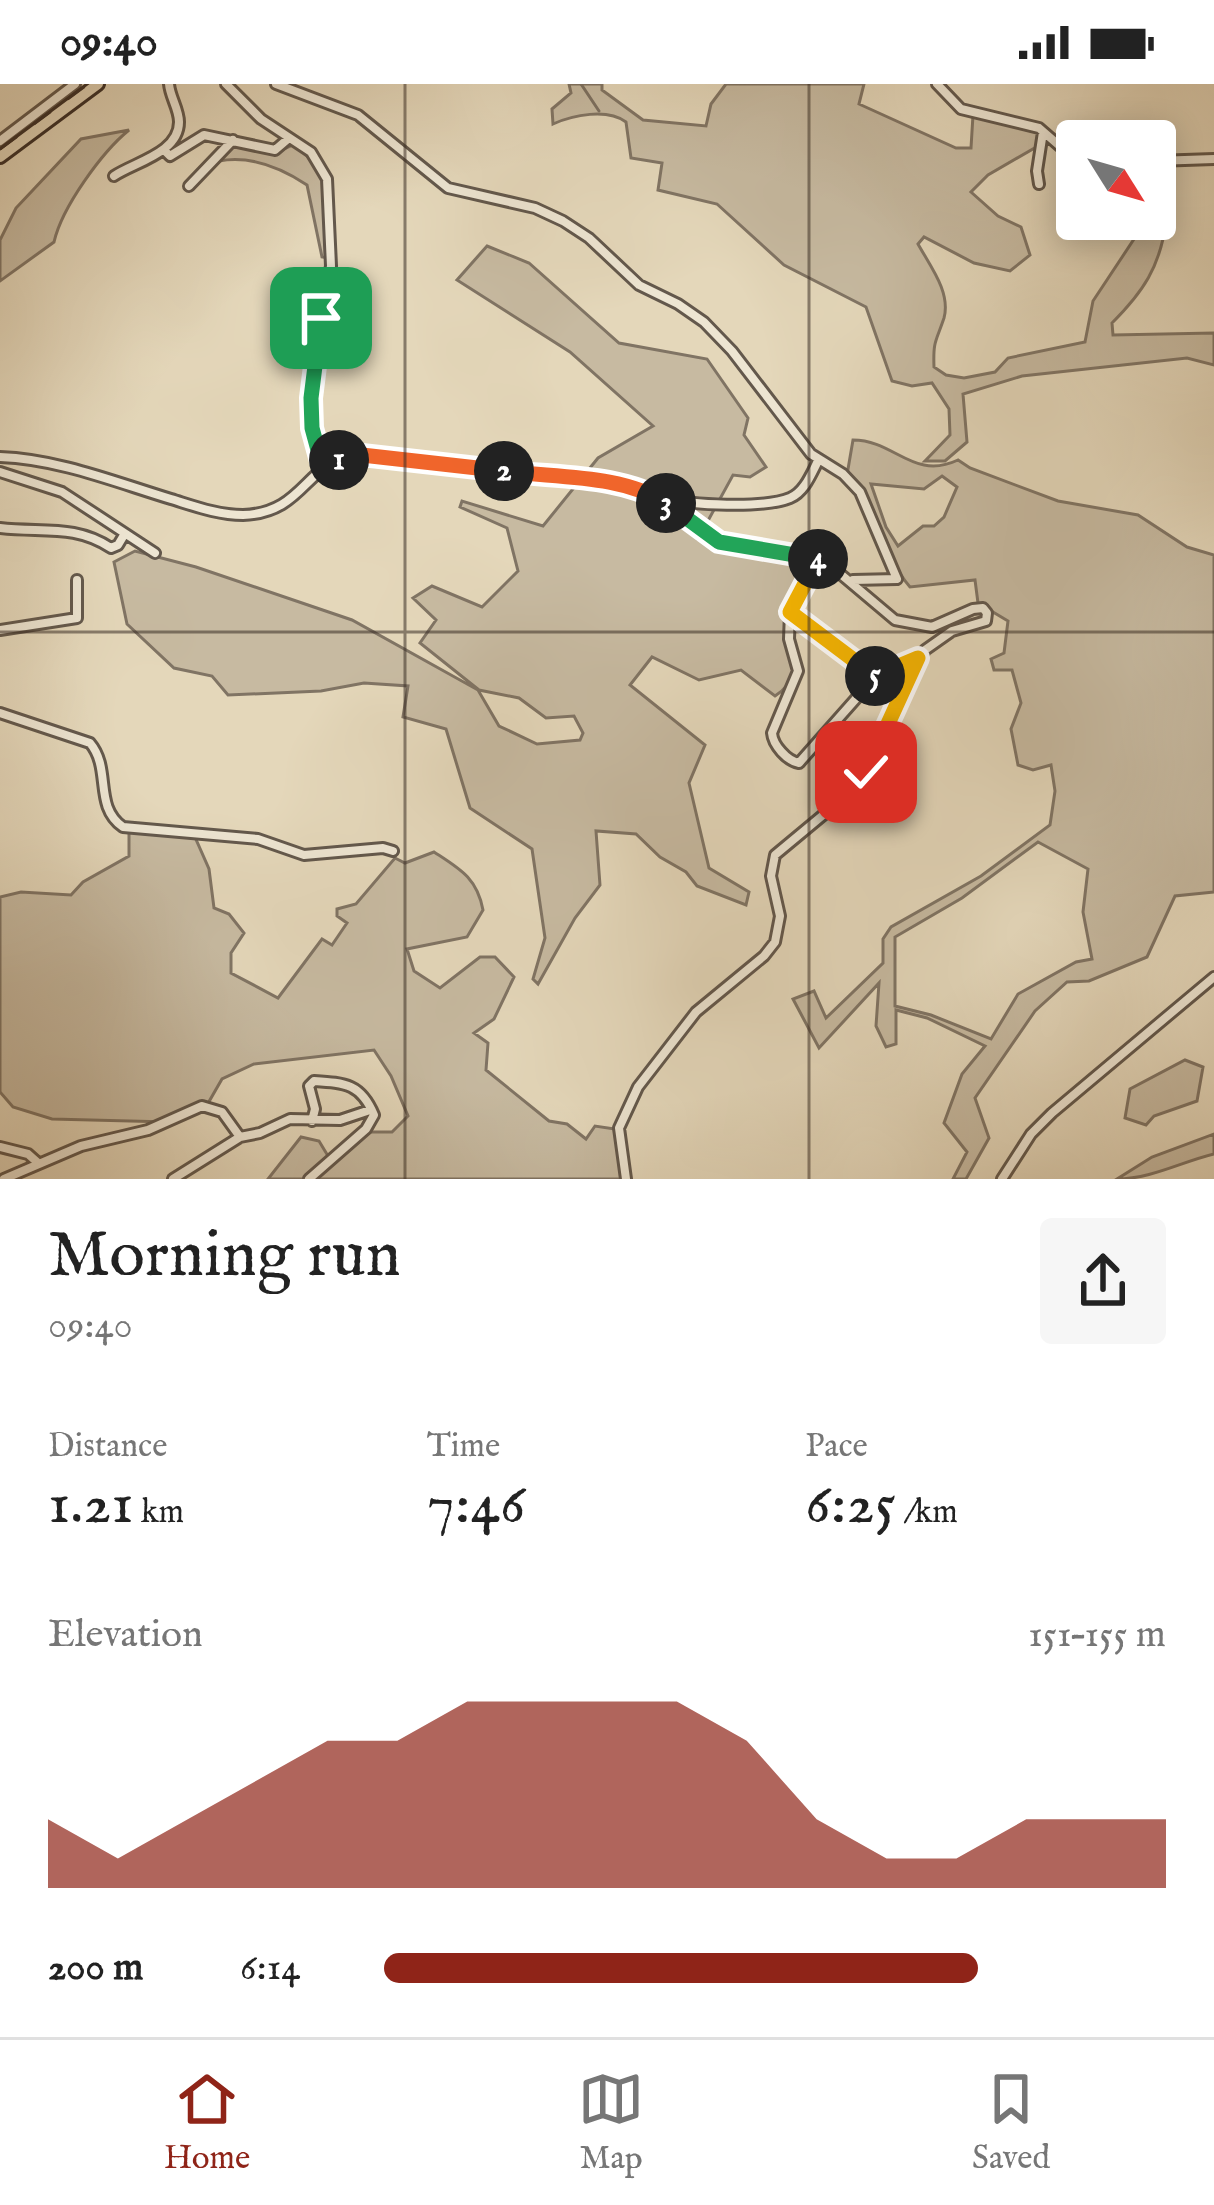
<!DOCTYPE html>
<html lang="en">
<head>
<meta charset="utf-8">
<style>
  body { margin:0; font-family:"IM FELL English",serif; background:#f6f6f6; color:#222; height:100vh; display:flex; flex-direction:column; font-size:45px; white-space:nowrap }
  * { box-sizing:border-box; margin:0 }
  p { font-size:39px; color:#767676 }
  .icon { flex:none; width:66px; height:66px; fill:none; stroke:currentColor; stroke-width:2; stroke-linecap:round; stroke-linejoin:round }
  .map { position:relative; height:1095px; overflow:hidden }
  .side { display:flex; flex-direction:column; background:#fff; flex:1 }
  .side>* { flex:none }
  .needle { width:78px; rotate:127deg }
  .controls { position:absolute; left:1056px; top:36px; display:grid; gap:24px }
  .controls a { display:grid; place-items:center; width:120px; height:120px; border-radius:12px; background:#fff; box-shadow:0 6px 30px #0003; font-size:60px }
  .pin { position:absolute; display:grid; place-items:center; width:102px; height:102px; color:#fff; margin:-51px; border-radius:24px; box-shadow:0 6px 18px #0006 }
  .km { position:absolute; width:60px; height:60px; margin:-30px; border-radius:50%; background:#222; color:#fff; font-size:33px; line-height:60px; text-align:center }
  .round { display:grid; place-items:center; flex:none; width:126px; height:126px; border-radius:12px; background:#f6f6f6 }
  .head { display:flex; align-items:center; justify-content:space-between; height:204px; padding:0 48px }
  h1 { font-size:66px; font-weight:600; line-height:90px }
  .figures { display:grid; grid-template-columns:repeat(3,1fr); gap:18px; height:204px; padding:12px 48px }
  .figures div { display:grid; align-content:center }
  .figures b { font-size:60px; font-weight:600 }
  .figures small { font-size:33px; font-weight:400 }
  .figures p { font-size:33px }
  .chart { height:336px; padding:24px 48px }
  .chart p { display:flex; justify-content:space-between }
  .chart svg { width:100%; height:216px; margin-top:12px; fill:#8f2418; opacity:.7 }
  ul { padding:0 48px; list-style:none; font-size:39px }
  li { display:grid; grid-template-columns:192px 144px 1fr; align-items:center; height:90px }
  li i { height:30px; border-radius:15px; background:#8f2418 }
  .status { display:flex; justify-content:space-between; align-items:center; height:84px; padding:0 60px; background:#fff; direction:ltr }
  .status svg { height:33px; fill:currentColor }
  .tabs { display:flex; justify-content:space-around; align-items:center; height:168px; border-top:3px solid #e0e0e0; background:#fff; font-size:33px; color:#767676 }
  .tabs a { display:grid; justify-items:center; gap:6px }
  .tabs .on { color:#8f2418 }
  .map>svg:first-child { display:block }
</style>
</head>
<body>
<div class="status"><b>09:40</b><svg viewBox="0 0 49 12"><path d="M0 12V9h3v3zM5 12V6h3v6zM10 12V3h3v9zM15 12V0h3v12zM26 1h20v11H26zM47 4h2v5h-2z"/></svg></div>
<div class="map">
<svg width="1214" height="1095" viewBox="0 0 1214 1095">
  <rect width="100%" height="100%" fill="#e4d7ba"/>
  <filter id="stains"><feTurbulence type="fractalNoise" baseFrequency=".00167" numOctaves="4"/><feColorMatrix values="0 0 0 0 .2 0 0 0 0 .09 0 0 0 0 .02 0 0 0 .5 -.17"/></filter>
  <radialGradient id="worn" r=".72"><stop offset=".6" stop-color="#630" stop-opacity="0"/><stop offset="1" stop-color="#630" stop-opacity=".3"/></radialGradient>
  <path fill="#c7baa1" stroke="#807464" stroke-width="3" fill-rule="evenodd" d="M569 0H602V6L643 36 706 42 711 20 726 0H864L859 20 956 64H971L973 31 1020 39 1040 49 1038 62 988 91 971 108 998 132 1021 143 1030 171 1010 187 974 179 924 153 918 160C930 182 951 208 944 234 936 258 933 256 934 283L946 291 964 294 995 288 1008 274 1085 258 1093 217 1144 140 1166 138C1160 183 1143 208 1112 239L1113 251 1214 249V281L1187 274 1022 292 963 310 967 358 945 377H925L950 351 949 325 932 299 912 302 892 297 866 223 784 181 717 120 658 106 662 79 631 74 626 38C607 24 573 31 553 40L552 25 571 9Z
    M129 46C102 68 62 123 54 158L0 197V156L16 124 81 55Z
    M234 59 275 69 293 61C336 88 326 129 329 174L322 173 307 101C280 83 251 71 219 77Z
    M487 162 529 179 619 259 707 275 748 334 744 351 766 383 750 393 733 391 698 455 753 472 810 477C802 496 789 512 787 532 782 567 811 588 775 612L741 586 699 596 652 573 630 601 705 661 689 699 709 784 749 808 746 821 697 802 686 788 660 773 636 750 596 747 600 801 575 834 538 900 533 895 545 854 532 765 470 724 446 645 403 633 408 602 364 599 321 607 228 611 212 592 174 584 127 540 114 478 135 467 196 483 352 536 478 606 499 642 537 660 580 656 583 649 574 632 546 634 519 614 479 606 420 559 436 536 413 514 432 502 482 523 518 487 507 444 460 423 462 417 543 442 598 374 653 342 570 268 457 196Z
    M853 356C895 356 913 397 958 376L970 384 1058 417 1138 431 1187 463 1214 471V808L1175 812 1147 873 1089 897 1067 898 1035 927 975 1014 989 1054 966 1095H953L967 1068 944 1039 962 990 985 962 927 934 896 926V960L886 963 876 942 879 899 819 964 793 915 814 907 826 934 883 879V855L891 843 981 792 1050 741 1055 707 1051 681 1033 686 1018 681 1011 645 1021 619 1012 586H994L991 575 1004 569 1008 537 978 519 975 496 910 503C880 469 881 422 847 391ZM942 392 957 403 944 433 934 442H923L898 462 886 443 871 400 924 405ZM1038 758 1088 785 1083 828 1092 875 1076 878 1018 910 991 955 931 931 895 922V853L962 814Z
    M129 747 194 751 209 785 214 824 229 830 244 849 231 869V889L278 914 322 855 332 861 347 839 337 832V825L356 820 395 774 405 779 434 768C460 785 477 794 483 826L467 853 407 865 414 887 440 904 480 873H495L514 893 494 935 474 949 488 959 486 986 549 1037 567 1040 586 1055 595 1042 615 1045 622 1095H268L301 1053 319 1057 328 1072 368 1048H392L408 1032 391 992 374 966 254 980 222 995 207 1021 169 1038 52 1035 13 1023 0 1008V813L21 808 71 811 83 798 129 772Z
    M1185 976 1203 983 1197 1017 1154 1032 1146 1041 1125 1034 1130 1005Z
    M1214 1050V1070C1181 1078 1151 1095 1117 1095L1152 1073Z"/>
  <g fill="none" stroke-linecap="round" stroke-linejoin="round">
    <path stroke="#7c7061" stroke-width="3" d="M581 0 599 27"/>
    <defs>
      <path id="minor" d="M226 0 261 35 311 68 327 95 331 182 317 252 311 332 325 382
        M276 0 358 31 448 104 535 124 563 137 589 154 639 201 678 220 704 238 732 267 811 370 843 390 860 408 897 495 853 496
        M937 0 961 25 1039 44 1077 77
        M0 57 75 0
        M164 66 170 72 204 51 275 66 289 54
        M1155 77 1214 75
        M114 92C135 78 179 69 179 38 179 25 170 13 169 0
        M1039 100 1037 87 1043 48
        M189 102 233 56
        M0 373C58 375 115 398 171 415 194 422 218 431 243 431 304 429 305 379 353 372L615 400 654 412 719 458 825 477 895 536 932 543 973 525 983 524 987 529 986 537 952 547 925 566 866 688 846 712 775 771 771 792 780 832 775 858 764 872 696 928 638 1003 619 1044 626 1095
        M0 388 62 408 155 469
        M663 414C691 421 763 425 790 414 805 408 812 388 819 375
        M0 444C42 449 75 440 111 464L118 461 124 451
        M818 475 790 528 789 555 798 587 772 649C773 661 787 677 799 679L876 592 917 575
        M791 529 876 592
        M0 546 77 534V496
        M0 629 90 659C112 685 93 722 123 743L258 755 304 771 383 764 393 767
        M0 1063 28 1070 37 1078
        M4 1095 81 1062 148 1046 202 1022 222 1028 240 1053 260 1049 290 1035 340 1036 370 1026
        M173 1095 240 1053
        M309 1095 366 1045 374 1031C361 1000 346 999 314 997L309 1002 315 1025 312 1037
        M1002 1095 1031 1050 1052 1029 1214 893"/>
      <path id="major" d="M0 73 98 0"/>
    </defs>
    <use href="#minor" stroke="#63584c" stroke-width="14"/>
    <use href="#major" stroke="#382d27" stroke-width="16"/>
    <use href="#minor" stroke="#ede5d2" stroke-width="8"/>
    <use href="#major" stroke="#e4d7ba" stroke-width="10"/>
    <path stroke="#382d27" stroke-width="3" stroke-dasharray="21 21" stroke-linecap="butt" d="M0 65 88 0"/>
  </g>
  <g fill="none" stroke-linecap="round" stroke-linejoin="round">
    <defs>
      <path id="split-1" d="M321 234 311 314 312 344 321 377 325 382 339 376"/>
      <path id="split-2" d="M339 376 362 371 504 387"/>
      <path id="split-3" d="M504 387C556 394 621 390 666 419"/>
      <path id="split-4" d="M666 419 719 458 818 475"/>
      <path id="split-5" d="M818 475 790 528 875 592"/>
      <path id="split-6" d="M866 688 918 574 875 592"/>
    </defs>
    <use href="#split-1" stroke="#fff" stroke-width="24"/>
    <use href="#split-2" stroke="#fff" stroke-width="24"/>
    <use href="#split-3" stroke="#fff" stroke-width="24"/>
    <use href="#split-4" stroke="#fff" stroke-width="24"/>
    <use href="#split-5" stroke="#fff" stroke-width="24"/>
    <use href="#split-6" stroke="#fff" stroke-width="24"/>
    <use href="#split-1" stroke="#22a559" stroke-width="15"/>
    <use href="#split-2" stroke="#f0652b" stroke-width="15"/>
    <use href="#split-3" stroke="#f0652b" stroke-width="15"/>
    <use href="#split-4" stroke="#22a559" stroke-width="15"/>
    <use href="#split-5" stroke="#f5b400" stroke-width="15"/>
    <use href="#split-6" stroke="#f5b400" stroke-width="15"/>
  </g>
  <path fill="none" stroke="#382d27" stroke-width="3" stroke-opacity="0.55" d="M405 0V1095M809 0V1095M0 548H1214"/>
  <rect width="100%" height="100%" filter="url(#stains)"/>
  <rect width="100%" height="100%" fill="url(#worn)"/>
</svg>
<div class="controls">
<a><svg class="needle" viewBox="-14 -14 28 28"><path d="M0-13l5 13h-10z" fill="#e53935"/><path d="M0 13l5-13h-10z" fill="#767676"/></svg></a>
</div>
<div class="pin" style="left:321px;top:234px;background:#1e9e55"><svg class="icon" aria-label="arrive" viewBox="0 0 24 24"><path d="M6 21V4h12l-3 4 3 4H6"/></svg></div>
<div class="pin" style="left:866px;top:688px;background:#d93025"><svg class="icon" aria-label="check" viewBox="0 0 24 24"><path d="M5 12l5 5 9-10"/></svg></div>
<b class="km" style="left:339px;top:376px">1</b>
<b class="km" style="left:504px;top:387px">2</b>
<b class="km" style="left:666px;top:419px">3</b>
<b class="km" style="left:818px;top:475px">4</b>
<b class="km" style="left:875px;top:592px">5</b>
</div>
<section class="side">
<div class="head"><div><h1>Morning run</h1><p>09:40</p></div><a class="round"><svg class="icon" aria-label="share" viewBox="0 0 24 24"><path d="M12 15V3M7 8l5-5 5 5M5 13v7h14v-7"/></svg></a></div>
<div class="figures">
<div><p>Distance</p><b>1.21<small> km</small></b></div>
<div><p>Time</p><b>7:46</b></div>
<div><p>Pace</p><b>6:25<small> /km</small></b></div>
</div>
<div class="chart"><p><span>Elevation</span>151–155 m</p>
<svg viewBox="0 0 160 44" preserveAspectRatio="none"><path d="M0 44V30L10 38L20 30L30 22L40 14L50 14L60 6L70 6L80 6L90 6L100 14L110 30L120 38L130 38L140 30L150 30L160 30V44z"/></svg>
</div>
<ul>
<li><b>200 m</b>6:14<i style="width:76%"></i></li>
</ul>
</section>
<nav class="tabs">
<a class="on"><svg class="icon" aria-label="home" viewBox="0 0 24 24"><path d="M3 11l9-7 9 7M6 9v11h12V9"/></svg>Home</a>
<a><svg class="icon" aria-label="map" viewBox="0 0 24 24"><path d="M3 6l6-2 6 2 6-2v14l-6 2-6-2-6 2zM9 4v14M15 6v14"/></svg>Map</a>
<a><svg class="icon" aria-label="saved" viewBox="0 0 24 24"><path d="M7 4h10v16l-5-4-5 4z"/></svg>Saved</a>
</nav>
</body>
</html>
